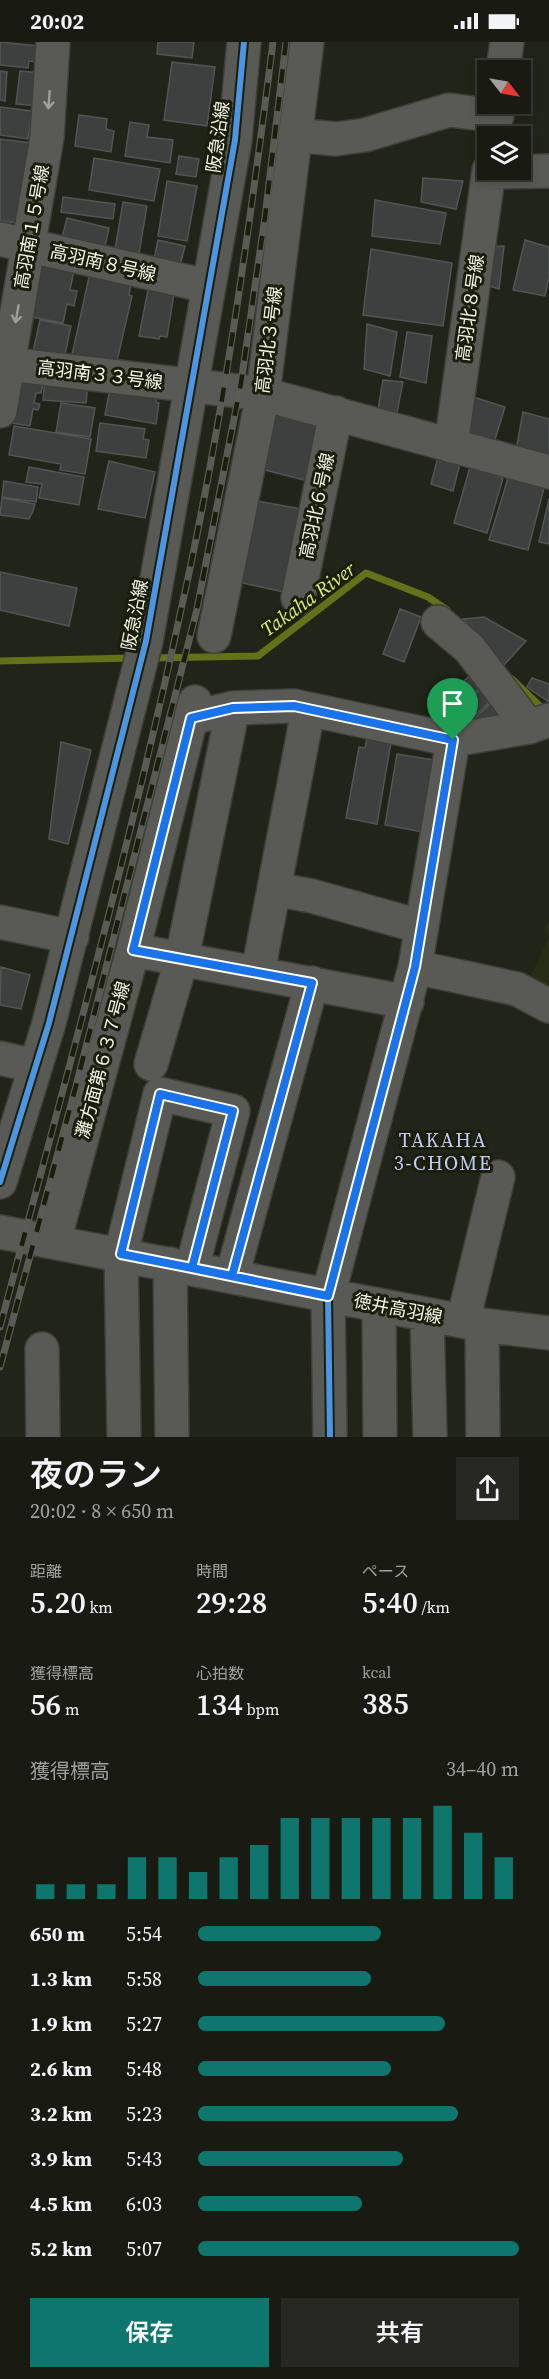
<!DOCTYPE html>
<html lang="ja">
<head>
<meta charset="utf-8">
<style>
  body { margin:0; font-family:"Source Serif 4","Noto Sans JP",serif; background:#262821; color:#f1f3f6; height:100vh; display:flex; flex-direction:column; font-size:22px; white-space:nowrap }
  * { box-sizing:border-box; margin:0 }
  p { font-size:20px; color:#9fa1a0 }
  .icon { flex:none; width:33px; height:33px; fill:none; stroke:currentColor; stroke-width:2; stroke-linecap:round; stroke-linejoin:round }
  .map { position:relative; height:1395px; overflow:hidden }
  .drawer { display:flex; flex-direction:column; background:#191b13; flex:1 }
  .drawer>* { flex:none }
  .needle { width:39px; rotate:121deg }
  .controls { position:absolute; left:477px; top:18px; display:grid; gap:12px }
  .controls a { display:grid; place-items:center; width:54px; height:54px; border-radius:0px; background:#191b13; box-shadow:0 3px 9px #0003,0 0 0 2px #373933; font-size:30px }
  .pin { position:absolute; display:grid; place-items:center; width:51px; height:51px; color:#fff; margin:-62px -26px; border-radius:50% 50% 50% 0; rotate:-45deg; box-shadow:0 0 6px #0007 }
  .pin .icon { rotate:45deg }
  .round { display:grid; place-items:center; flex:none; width:63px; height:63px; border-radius:0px; background:#262821 }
  .summary { display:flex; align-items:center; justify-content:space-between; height:102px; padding:0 30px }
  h1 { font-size:33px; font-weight:600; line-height:45px }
  .metrics { display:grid; grid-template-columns:repeat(3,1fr); gap:9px; height:102px; padding:6px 30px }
  .metrics div { display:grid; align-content:center }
  .metrics b { font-size:30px; font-weight:600 }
  .metrics small { font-size:16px; font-weight:400 }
  .metrics p { font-size:16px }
  .chart { height:168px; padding:12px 30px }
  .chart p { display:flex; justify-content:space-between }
  .chart svg { width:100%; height:108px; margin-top:6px; stroke:#0f766e; stroke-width:6 }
  .cta { display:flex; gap:12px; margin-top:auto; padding:12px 30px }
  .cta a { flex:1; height:69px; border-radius:0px; background:#0f766e; color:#fff; font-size:24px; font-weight:600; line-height:69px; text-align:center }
  .cta a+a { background:#262821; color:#f1f3f6 }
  ul { padding:0 30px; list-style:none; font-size:20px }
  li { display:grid; grid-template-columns:96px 72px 1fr; align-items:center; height:45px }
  li i { height:15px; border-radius:8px; background:#0f766e }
  .status { display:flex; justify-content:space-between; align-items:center; height:42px; padding:0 30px; background:#191b13; direction:ltr }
  .status svg { height:16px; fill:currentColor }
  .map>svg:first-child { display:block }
</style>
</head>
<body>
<div class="status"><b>20:02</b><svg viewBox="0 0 49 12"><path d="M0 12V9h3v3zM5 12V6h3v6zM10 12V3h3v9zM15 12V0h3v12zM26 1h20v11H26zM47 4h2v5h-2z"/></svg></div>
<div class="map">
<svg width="549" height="1395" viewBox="0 0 549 1395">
  <rect width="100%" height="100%" fill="#212419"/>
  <path fill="#282e16" d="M549 878V951L528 940 549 895 544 888Z"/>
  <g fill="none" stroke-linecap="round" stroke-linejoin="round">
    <path stroke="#63721a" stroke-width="7" d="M150 616 258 614 366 531 428 555 447 568
      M0 619 133 616
      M512 637 545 669"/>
  </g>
  <path fill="#3e403f" stroke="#525554" stroke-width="1.5" d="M0 0 38 4 36 20 29 19 28 26 0 23Z
    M158 0H194L192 16 157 12Z
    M172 20 215 25 207 84 164 78Z
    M0 29 7 30 5 59 0 58Z
    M20 29 41 31 38 64 16 62Z
    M0 65 32 69 28 97 0 93Z
    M79 73 107 77 106 87 114 89 111 110 75 104Z
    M130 80 149 83 147 95 173 98 170 121 125 114Z
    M0 97 32 101 20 181 0 179Z
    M179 114 199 117 196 135 176 132Z
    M94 116 160 127 154 159 89 148Z
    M423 136 463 139 456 167 421 160Z
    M167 139 197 144 187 199 158 194Z
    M63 155 115 162 113 177 61 170Z
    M375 158 446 171 440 202 372 194Z
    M123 160 147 164 138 217 114 213Z
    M67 176 109 186 103 213 60 203Z
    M158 198 185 204 179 228 153 222Z
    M525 198 549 205V235L545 254 513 248Z
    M504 204 499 247 483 242 486 205Z
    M371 207 452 221 443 284 363 273Z
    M42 221 74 228 70 248 77 249 74 264 67 262 63 281 31 275Z
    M93 233 131 241 129 253 132 254 117 319 111 321 72 313 89 235Z
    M148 248 174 252 167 295 160 294 159 297 139 294Z
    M40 278 71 284 64 317 33 310Z
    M367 282 397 290 390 334 364 327Z
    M407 290 432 294 426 341 400 335Z
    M18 337 43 341 41 351H36L34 361 40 362 38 368 33 367 30 384 11 381Z
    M45 338 88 342 86 361 43 358Z
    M383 338 403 340 396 376 377 373Z
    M110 346 157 351 156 360 159 361 156 382 105 373Z
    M470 354 505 365 493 404 463 393Z
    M61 361 95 366 90 395 56 390Z
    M275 370 321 382 308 439 261 427Z
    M523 370 549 377V416L516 408Z
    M100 381 145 387 143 397 149 398 146 416 96 409Z
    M14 384 91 397 85 432 60 428 61 422 9 413Z
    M438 415 460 421 453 449 431 442Z
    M109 419 155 430 145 476 98 467Z
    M29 425 84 435 79 463 39 456 42 442 26 440Z
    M470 425 503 436 487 491 454 481Z
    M508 436 545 442 528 508 489 498Z
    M4 439 38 445 36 460 2 455Z
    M2 456 35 462 33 469 29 477 0 473Z
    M549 457V502L539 500Z
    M257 459 313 469 293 552 238 540Z
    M0 530 77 546 69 584 0 568Z
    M400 567 421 575 404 620 383 612Z
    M484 575 526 599 504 623 463 577Z
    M472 632 482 644 457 667 446 654Z
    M532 636 549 642V660L527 645Z
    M481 647 491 659 469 679 459 667Z
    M495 657 511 674 481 687 473 678Z
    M367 696 391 700 377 782 346 776 359 705 365 706Z
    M61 700 91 708 68 802 49 797Z
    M397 712 435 718 423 790 385 783Z
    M1 925 30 933 21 967 0 963Z"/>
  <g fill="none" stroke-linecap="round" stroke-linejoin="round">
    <defs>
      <path id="minor" d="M503 28 507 0
        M295 93 336 97 365 93 449 68 497 74
        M489 130 549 129
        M0 197 207 244
        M8 322 263 352 549 430
        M0 369 47 95 53 0
        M451 404 489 128
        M298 556 336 371
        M438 580 469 606 529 685
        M214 594 263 352 307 0
        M191 676 233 666 294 664 453 698 529 685 549 678
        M274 847 312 854 422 885
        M0 880 72 895
        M133 908 407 960
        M415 925 517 947 549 964
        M258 930 308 669
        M0 1016 35 1024
        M151 1022 182 916 233 666
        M0 1140 49 981 146 599 235 98 244 0
        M0 1190 482 1283 549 1291
        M54 1199 133 908 195 660
        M170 1222 172 1395
        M232 1234 312 941
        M379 1264 380 1395
        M427 1273 430 1395
        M463 1279 498 1135
        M482 1283 483 1395
        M42 1307 43 1395
        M124 1395 121 1212 160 1052 233 1069 192 1226
        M330 1395 328 1254 415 925 453 698"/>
    </defs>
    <use href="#minor" stroke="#3d4037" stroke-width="36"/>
    <use href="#minor" stroke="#595a55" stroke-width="33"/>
    <defs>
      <path id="rail" d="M0 1285C63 1047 129 809 181 568 223 380 249 190 273 0
        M0 1325 76 1044 197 567 241 341 265 175 286 0"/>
    </defs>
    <use href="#rail" stroke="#595b54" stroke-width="7"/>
    <use href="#rail" stroke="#1a1e0b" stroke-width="4.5" stroke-dasharray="14" stroke-linecap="butt"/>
    <defs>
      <path id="cycleway" d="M0 1140 49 981 146 599 235 98 244 0
        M330 1395 328 1254 415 925 453 698"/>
    </defs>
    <use href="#cycleway" stroke="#1a1e0b" stroke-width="10"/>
    <use href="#cycleway" stroke="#4d94e3" stroke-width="6"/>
  </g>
  <defs><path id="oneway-shaft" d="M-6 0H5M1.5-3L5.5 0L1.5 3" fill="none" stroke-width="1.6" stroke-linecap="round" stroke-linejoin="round" transform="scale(1.5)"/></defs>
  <g stroke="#9ea098">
    <use href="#oneway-shaft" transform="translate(49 58) rotate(94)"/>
    <use href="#oneway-shaft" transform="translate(17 272) rotate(100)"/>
  </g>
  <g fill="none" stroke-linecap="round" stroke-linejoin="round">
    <defs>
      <path id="route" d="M453 698 294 664 233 666 191 676 133 908 312 941 232 1234 121 1212 160 1052 233 1069 192 1226 328 1254 415 925 453 698"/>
    </defs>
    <use href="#route" stroke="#fff" stroke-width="12"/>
    <use href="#route" stroke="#1a73e8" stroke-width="8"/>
  </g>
  <g text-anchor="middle" stroke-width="6" stroke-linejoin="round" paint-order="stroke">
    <g font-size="18" fill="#f2f5e9" stroke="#1a1e0b">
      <text transform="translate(218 95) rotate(-82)" y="6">阪急沿線</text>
      <text transform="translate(32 185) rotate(-80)" y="6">高羽南１５号線</text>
      <text transform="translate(103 221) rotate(13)" y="6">高羽南８号線</text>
      <text transform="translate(470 266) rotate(-82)" y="6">高羽北８号線</text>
      <text transform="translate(269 298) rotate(-83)" y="6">高羽北３号線</text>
      <text transform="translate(100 333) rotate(7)" y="6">高羽南３３号線</text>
      <text transform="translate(317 464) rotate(-78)" y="6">高羽北６号線</text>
      <text transform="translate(135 573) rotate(-79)" y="6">阪急沿線</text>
      <text transform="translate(103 1018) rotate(-75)" y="6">灘方面第６３７号線</text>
      <text transform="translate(398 1267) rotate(11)" y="6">徳井高羽線</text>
    </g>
    <g font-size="20" font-style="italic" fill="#d7f079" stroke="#1a1e0b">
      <text transform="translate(308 557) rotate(-36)" y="7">Takaha River</text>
    </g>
    <g font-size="20" letter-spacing="1.5" fill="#bdccf6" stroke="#1a1e0b">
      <text x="443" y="1105">TAKAHA<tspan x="443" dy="23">3-CHOME</tspan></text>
    </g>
  </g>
</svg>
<div class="controls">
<a><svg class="needle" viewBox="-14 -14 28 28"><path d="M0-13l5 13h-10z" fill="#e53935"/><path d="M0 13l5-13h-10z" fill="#9fa1a0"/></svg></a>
<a><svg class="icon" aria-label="layers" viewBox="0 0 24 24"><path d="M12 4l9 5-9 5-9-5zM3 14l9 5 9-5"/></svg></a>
</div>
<div class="pin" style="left:453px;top:698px;background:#1e9e55"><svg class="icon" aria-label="arrive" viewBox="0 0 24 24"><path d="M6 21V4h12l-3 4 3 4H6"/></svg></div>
</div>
<section class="drawer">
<div class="summary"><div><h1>夜のラン</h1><p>20:02 · 8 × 650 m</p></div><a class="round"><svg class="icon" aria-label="share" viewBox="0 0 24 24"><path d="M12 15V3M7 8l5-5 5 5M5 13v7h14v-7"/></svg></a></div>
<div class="metrics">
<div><p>距離</p><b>5.20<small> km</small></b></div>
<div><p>時間</p><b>29:28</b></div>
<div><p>ペース</p><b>5:40<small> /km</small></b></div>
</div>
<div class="metrics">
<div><p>獲得標高</p><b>56<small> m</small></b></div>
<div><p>心拍数</p><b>134<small> bpm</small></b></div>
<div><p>kcal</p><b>385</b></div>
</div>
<div class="chart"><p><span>獲得標高</span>34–40 m</p>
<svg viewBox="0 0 160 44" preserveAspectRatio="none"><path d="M5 44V38M15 44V38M25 44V38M35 44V27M45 44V27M55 44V33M65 44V27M75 44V22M85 44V11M95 44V11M105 44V11M115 44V11M125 44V11M135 44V6M145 44V17M155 44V27"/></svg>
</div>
<ul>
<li><b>650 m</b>5:54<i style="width:57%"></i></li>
<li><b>1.3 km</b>5:58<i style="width:54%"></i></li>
<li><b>1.9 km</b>5:27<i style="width:77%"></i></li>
<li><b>2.6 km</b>5:48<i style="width:60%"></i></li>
<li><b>3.2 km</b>5:23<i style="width:81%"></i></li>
<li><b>3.9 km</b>5:43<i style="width:64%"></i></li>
<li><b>4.5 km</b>6:03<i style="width:51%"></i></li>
<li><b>5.2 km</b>5:07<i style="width:100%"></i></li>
</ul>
<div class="cta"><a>保存</a><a>共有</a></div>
</section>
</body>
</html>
